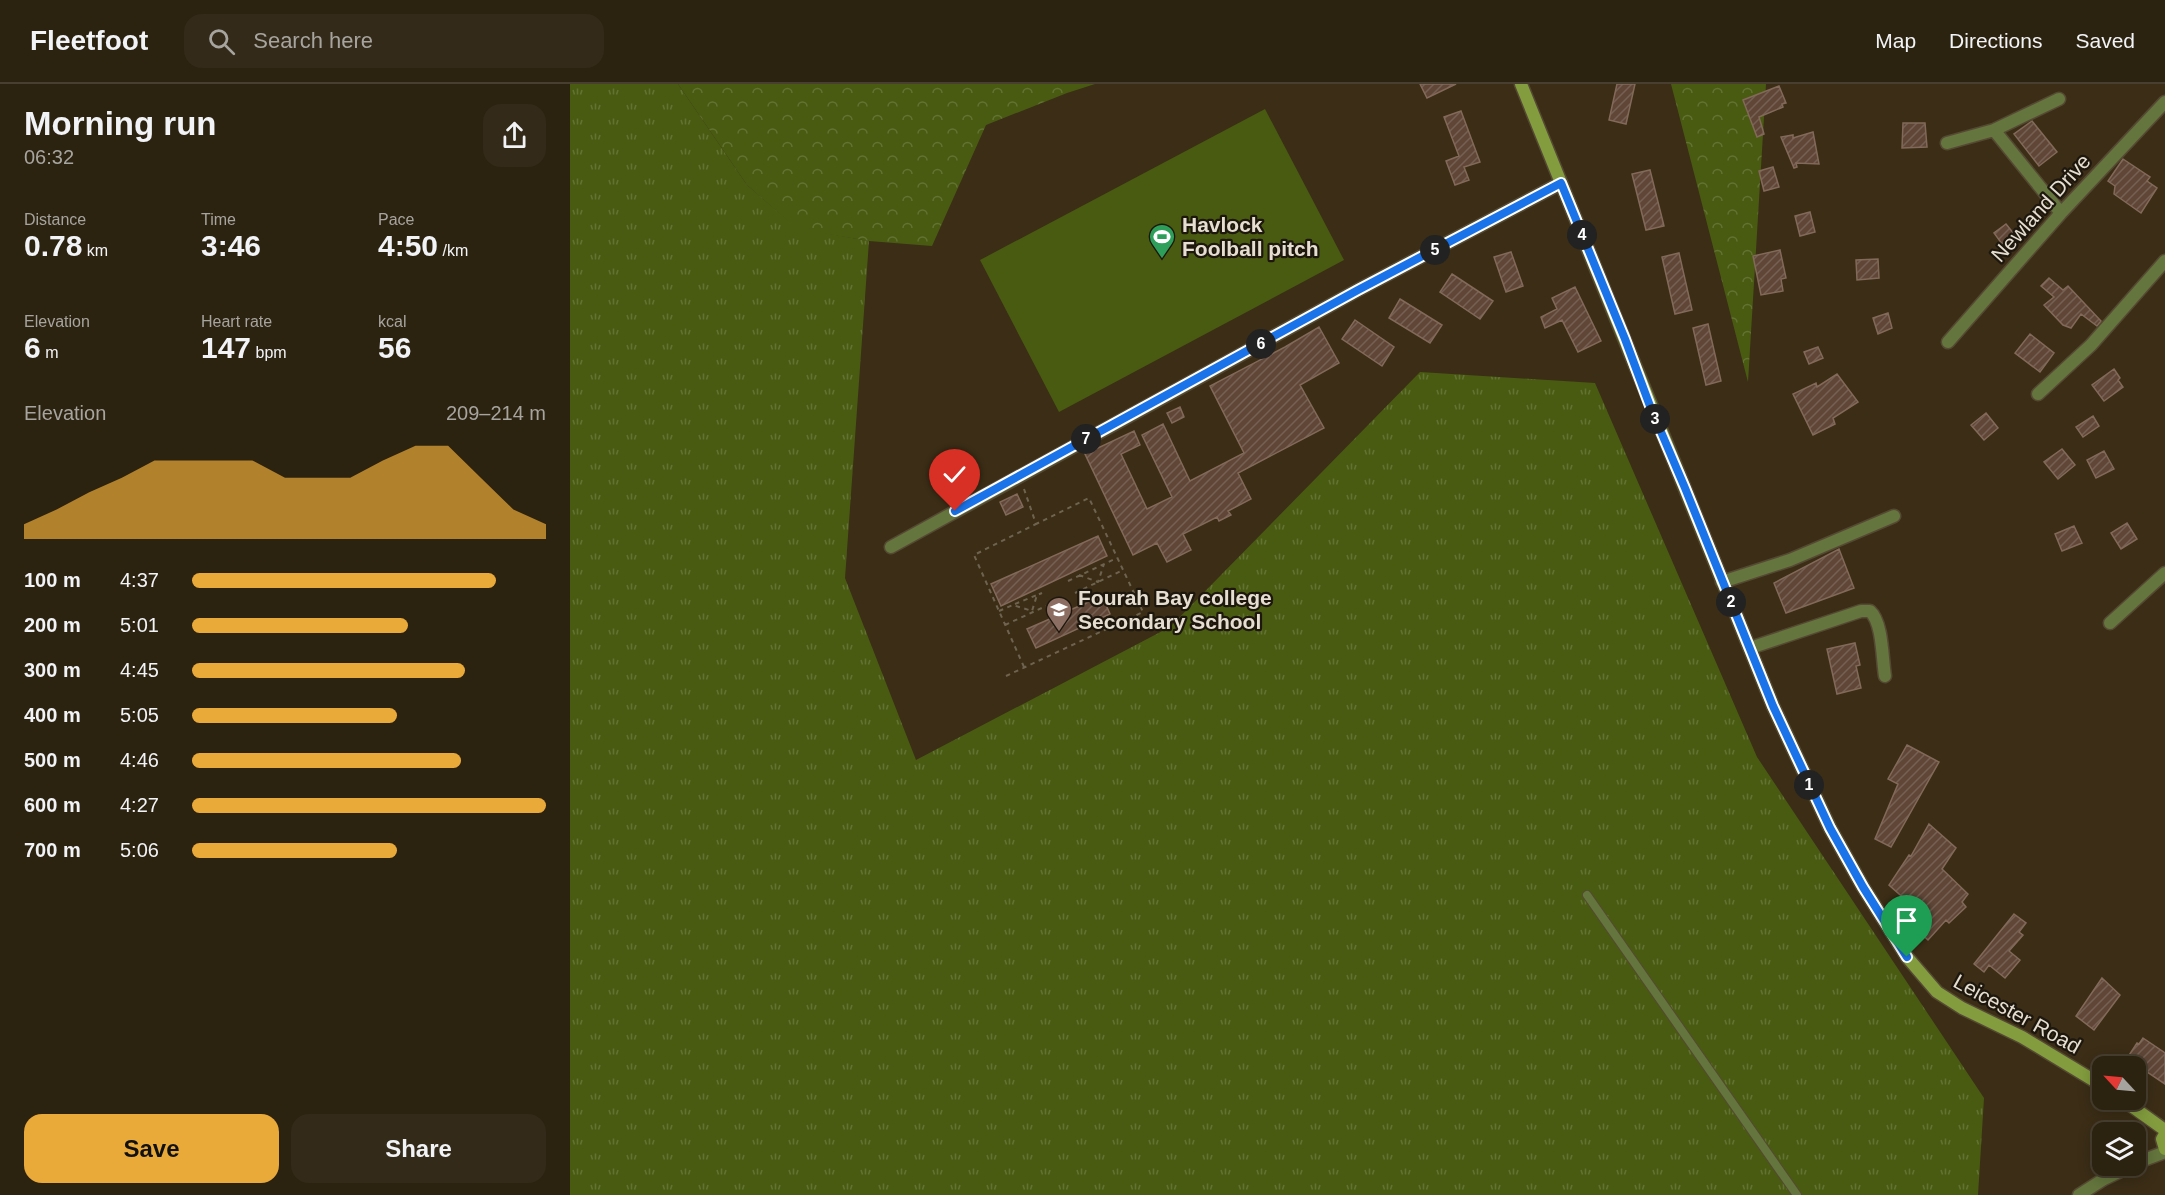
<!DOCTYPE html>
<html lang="en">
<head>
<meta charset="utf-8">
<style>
  body { margin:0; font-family:Helvetica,sans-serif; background:#342a19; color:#f1f3f6; height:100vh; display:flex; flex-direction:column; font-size:22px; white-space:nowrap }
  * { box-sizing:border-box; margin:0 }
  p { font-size:20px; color:#a6a49f }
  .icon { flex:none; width:33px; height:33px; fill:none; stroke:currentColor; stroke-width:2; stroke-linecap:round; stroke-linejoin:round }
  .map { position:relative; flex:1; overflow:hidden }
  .sheet { display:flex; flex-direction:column; background:#2c2210; width:570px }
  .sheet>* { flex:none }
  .needle { width:39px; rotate:296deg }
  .buttons { position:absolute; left:1522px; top:972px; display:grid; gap:12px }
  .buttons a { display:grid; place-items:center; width:54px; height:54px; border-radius:12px; background:#2c2210; box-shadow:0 3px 15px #0003,0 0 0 2px #483f30; font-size:30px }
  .pin { position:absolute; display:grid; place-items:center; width:51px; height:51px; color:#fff; margin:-62px -26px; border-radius:50% 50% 50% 0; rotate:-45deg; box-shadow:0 0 6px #0007 }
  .pin .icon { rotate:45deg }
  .km { position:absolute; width:30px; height:30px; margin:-15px; border-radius:50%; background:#222; color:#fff; font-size:16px; line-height:30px; text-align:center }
  .round { display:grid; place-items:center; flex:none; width:63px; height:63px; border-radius:18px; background:#342a19 }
  .head { display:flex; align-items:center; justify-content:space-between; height:102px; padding:0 24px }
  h1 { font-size:33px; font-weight:700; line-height:45px }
  .stats { display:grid; grid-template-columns:repeat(3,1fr); gap:9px; height:102px; padding:6px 24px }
  .stats div { display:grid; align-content:center }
  .stats b { font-size:30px; font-weight:700 }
  .stats small { font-size:16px; font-weight:400 }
  .stats p { font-size:16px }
  .chart { height:168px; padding:12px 24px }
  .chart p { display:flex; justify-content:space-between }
  .chart svg { width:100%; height:108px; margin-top:6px; fill:#eaaa39; opacity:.7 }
  .cta { display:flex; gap:12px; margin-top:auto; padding:12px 24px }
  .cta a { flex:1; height:69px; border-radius:18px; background:#eaaa39; color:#111; font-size:24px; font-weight:700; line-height:69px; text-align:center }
  .cta a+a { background:#342a19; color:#f1f3f6 }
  ul { padding:0 24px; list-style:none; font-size:20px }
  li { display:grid; grid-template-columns:96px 72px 1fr; align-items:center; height:45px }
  li i { height:15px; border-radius:8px; background:#eaaa39 }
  header { display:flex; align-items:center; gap:36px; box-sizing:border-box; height:84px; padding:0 30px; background:#2c2210; border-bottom:2px solid #483f30 }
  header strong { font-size:28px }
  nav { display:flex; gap:33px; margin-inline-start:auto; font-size:21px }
  .search { width:420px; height:54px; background:#342a19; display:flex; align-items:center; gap:15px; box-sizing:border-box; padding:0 21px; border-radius:18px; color:#a6a49f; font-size:22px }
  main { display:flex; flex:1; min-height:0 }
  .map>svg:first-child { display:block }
</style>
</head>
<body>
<header>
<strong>Fleetfoot</strong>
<div class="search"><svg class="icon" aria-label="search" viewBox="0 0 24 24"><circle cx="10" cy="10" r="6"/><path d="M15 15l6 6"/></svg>Search here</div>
<nav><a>Map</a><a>Directions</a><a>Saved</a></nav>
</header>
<main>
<section class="sheet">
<div class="head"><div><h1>Morning run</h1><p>06:32</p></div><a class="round"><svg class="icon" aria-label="share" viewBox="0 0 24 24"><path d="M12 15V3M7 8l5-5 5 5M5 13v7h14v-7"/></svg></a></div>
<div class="stats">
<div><p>Distance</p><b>0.78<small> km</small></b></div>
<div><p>Time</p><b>3:46</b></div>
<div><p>Pace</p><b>4:50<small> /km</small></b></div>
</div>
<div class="stats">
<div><p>Elevation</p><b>6<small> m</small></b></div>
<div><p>Heart rate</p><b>147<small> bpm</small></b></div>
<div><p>kcal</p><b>56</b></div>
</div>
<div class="chart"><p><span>Elevation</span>209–214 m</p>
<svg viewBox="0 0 160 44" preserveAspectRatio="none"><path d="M0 44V38L10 32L20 25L30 19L40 12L50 12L60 12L70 12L80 19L90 19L100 19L110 12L120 6L130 6L140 19L150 32L160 38V44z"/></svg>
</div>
<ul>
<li><b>100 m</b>4:37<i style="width:86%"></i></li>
<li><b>200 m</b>5:01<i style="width:61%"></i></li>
<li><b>300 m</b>4:45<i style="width:77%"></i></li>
<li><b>400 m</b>5:05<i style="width:58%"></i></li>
<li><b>500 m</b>4:46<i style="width:76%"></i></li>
<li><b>600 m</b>4:27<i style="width:100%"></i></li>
<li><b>700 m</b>5:06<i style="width:58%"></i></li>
</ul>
<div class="cta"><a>Save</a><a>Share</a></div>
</section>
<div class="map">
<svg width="1595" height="1111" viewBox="0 0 1595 1111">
  <defs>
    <pattern id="grass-tufts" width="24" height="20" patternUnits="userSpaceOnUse" patternTransform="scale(1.5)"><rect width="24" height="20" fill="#485b11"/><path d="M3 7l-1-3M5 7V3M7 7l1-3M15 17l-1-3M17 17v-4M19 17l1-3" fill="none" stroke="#627233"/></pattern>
    <pattern id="forest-crowns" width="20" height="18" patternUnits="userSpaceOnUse" patternTransform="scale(1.5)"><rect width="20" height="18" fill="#485b11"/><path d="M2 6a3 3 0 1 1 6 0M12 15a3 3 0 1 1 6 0" fill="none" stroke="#627233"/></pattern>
    <pattern id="building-hatch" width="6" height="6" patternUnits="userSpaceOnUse" patternTransform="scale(1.5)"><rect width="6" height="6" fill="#5f4637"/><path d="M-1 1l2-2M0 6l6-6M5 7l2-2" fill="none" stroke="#766053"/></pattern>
  </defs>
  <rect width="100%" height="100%" fill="#3b2d16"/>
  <path fill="url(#grass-tufts)" d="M0 0H108L177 101 227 144 299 157 275 494 346 676 600 543 850 288 1025 299 1187 673 1414 1014 1408 1111H0Z"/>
  <path fill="url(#forest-crowns)" d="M108 0H525L497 9 416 41 362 162 299 157 227 145 177 101Z
    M1101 0H1196L1178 298Z"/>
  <path fill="#485b11" d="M695 25 774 176 489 328 410 176Z"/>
  <path fill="url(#building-hatch)" stroke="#836959" stroke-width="1.5" d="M850 0H886L857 14Z
    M1047 0H1065L1056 40 1039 36Z
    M1209 2 1216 19 1212 20 1213 23 1189 33 1194 50 1187 53 1173 16Z
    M891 27 910 78 894 83 899 96 885 101 876 77 889 72 874 33Z
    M1462 37 1487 68 1469 82 1444 50Z
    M1333 39H1355L1357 63 1332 64Z
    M1243 48 1249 80 1226 79 1227 83 1224 84 1211 53 1223 51V54Z
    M1553 75 1580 93 1577 97 1587 104 1571 129 1544 110 1545 102 1538 97Z
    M1203 83 1209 103 1194 107 1189 87Z
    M1080 86 1094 142 1076 146 1062 90Z
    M1240 128 1245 148 1230 152 1225 132Z
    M1436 140 1444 150 1432 160 1424 149Z
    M1210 166 1216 194 1211 195 1213 207 1191 211 1183 172Z
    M941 168 953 202 936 208 924 173Z
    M1109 169 1122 226 1105 230 1092 173Z
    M1308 175 1309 194 1287 196 1286 176Z
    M882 190 923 217 910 235 870 208Z
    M1479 194 1493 206 1498 202 1531 237 1527 242 1511 230 1501 244 1493 241 1474 221 1484 213 1471 202Z
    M1005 203 1031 257 1008 268 992 236 975 244 971 233 987 225 982 214Z
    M830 215 872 241 860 259 819 234Z
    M1318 229 1322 244 1308 250 1303 234Z
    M785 236 824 263 812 282 772 255Z
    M1138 240 1151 297 1136 301 1123 244Z
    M749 243 769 279 730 301 754 344 668 389 681 415 658 427 661 431 649 437 647 433 613 450 621 466 597 478 587 459 563 471 515 370 564 347 570 361 551 370 577 425 602 413 572 351 593 340 620 397 674 369 640 302 715 263Z
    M1460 250 1484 269 1470 288 1445 269Z
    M1248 263 1253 274 1239 280 1234 268Z
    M1544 285 1550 294 1548 296 1553 303 1534 317 1522 301Z
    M1267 290 1288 318 1263 334 1265 340 1243 351 1223 310 1246 299 1247 303Z
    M610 323 614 333 602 339 597 329Z
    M1416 329 1428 344 1414 356 1401 341Z
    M1523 332 1529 342 1513 353 1506 343Z
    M1492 365 1505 381 1488 395 1474 378Z
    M1534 367 1544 385 1526 394 1517 376Z
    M447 410 453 423 436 431 430 418Z
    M1557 439 1567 455 1551 465 1541 449Z
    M1504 442 1512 459 1492 467 1485 450Z
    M528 452 537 472 431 522 421 500Z
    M1269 465 1284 504 1216 529 1204 499Z
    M532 512 540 530 466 564 457 545Z
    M1285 559 1290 581 1286 582 1291 604 1267 610 1257 565Z
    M1337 661 1369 678 1321 763 1305 755 1328 700 1318 695Z
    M1359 740 1386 764 1372 785 1398 810 1392 818 1396 823 1379 839 1376 836 1358 856 1347 846 1351 841 1340 831 1346 825 1319 801 1339 771 1341 772Z
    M1444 830 1456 839 1449 848 1453 851 1439 867 1450 876 1435 894 1419 881 1414 888 1404 880Z
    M1532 894 1550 911 1524 946 1506 932Z
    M1573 954 1595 969V1000L1568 982H1552L1567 959 1569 960Z"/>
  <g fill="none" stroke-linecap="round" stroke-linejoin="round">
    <defs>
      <path id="lane" d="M1017 811 1227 1111"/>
      <path id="street" d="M1424 46 1489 15
        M1377 59 1424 46 1491 129
        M1378 258 1491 129 1595 18
        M1468 310 1521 261 1595 177
        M321 463 788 206 991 99
        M1152 498 1220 476 1324 432
        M1540 539 1595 489
        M1180 564 1291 527H1300C1313 539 1312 574 1315 592
        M1566 1079 1595 1068
        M1509 1111 1534 1095 1561 1082"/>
      <path id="secondary" d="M951 0 1203 622 1260 744 1293 803 1337 873 1367 908 1392 924 1452 953 1533 1002
        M1553 1016 1595 1046
        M1595 1050 1592 1055 1595 1065"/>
    </defs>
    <use href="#lane" stroke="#564934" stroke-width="10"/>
    <use href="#street" stroke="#564934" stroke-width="15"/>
    <use href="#secondary" stroke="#564934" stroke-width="15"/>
    <path stroke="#6f634f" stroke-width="2" stroke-dasharray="4.5 4.5" stroke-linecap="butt" d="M509 491 528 498 534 480
      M498 497 547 474
      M505 509 553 486
      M445 520 467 511
      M429 527 443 521 462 527 467 511 472 509
      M435 541 476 522
      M454 583 404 471 466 440
      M436 592 573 528 519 414 466 440 454 405"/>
    <use href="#lane" stroke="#64753d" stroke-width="8"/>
    <use href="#street" stroke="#64753d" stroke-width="12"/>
    <use href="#secondary" stroke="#829c3e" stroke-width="12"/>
  </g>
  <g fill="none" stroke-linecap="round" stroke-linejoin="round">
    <defs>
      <path id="route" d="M385 427 788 206 991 99 1055 255 1080 322 1115 404 1203 622 1260 744 1293 803 1337 873"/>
    </defs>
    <use href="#route" stroke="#fff" stroke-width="12"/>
    <use href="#route" stroke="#1a73e8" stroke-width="8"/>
  </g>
  <defs>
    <symbol id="stadium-pin" viewBox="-11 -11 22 30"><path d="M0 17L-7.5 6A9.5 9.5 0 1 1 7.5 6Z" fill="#2e9e5b" stroke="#1d170d"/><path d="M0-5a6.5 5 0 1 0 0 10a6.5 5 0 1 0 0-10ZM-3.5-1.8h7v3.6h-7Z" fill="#fff"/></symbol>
    <symbol id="school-pin" viewBox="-11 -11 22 30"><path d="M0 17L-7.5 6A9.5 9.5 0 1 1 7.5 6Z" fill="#8d6e63" stroke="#1d170d"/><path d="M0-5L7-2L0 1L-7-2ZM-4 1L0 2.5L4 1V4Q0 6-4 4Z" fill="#fff"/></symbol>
  </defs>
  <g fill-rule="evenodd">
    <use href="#stadium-pin" x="577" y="138" width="30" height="40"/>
    <use href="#school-pin" x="474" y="511" width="30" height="40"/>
  </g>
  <g text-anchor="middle" stroke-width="4.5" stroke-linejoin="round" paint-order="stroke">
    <g font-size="21" fill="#e6ded0" stroke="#1d170d">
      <text transform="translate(1471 124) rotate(-48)" y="7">Newland Drive</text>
      <text transform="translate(1447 930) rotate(29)" y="7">Leicester Road</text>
    </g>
    <g font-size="21" font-weight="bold" fill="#e6ded0" stroke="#1d170d" text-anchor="start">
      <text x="612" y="148">Havlock<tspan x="612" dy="24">Foolball pitch</tspan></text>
      <text x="508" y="521">Fourah Bay college<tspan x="508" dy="24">Secondary School</tspan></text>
    </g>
  </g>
</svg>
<div class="buttons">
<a><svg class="needle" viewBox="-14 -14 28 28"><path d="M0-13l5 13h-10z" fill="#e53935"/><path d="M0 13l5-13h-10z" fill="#a6a49f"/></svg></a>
<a><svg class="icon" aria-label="layers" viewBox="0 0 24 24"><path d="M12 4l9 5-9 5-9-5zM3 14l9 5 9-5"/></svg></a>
</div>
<div class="pin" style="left:1337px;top:873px;background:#1e9e55"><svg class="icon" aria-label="arrive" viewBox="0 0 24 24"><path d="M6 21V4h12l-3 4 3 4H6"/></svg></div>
<div class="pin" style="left:385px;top:427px;background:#d93025"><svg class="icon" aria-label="check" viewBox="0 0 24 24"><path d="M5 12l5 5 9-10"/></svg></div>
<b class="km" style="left:1239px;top:701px">1</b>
<b class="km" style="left:1161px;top:518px">2</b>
<b class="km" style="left:1085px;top:335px">3</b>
<b class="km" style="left:1012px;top:151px">4</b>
<b class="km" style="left:865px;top:166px">5</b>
<b class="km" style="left:691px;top:260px">6</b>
<b class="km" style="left:516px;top:355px">7</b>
</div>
</main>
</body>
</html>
